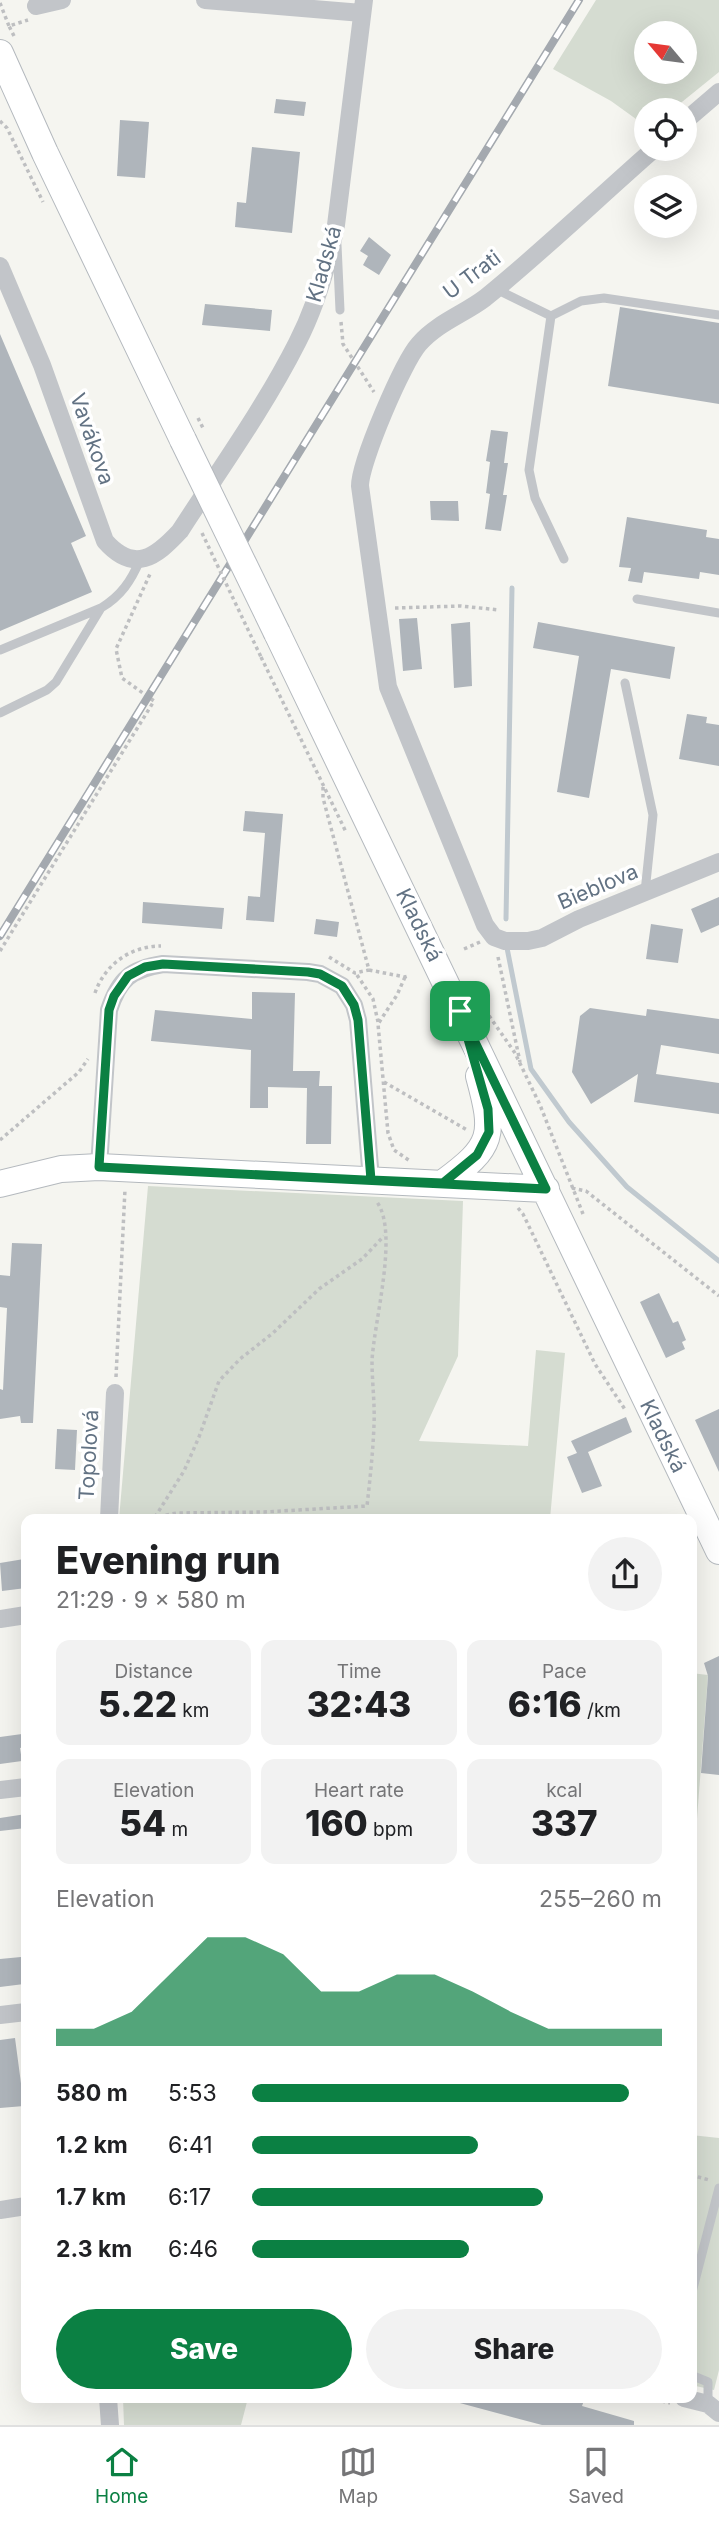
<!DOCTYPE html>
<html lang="en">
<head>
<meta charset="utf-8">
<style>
  body { margin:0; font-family:Inter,sans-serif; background:#f2f2f2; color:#202124; height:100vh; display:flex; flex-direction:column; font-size:26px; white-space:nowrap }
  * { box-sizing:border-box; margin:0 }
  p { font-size:23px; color:#757577 }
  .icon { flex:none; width:38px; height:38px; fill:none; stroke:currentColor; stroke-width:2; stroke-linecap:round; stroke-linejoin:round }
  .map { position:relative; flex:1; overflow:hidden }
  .sheet { position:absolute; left:21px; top:1514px; width:676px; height:889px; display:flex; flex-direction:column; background:#fff; border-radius:14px; box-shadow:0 7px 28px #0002 }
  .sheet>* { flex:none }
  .needle { width:46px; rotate:299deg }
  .fabs { position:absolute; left:634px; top:21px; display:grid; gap:14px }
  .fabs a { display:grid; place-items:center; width:63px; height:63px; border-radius:50%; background:#fff; box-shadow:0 7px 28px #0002; font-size:35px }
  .pin { position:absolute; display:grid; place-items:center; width:60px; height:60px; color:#fff; margin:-30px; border-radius:14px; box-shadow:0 4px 10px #0006 }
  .round { display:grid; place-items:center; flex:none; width:74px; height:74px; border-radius:37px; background:#f2f2f2 }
  .headline { display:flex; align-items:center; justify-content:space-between; height:119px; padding:0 35px }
  h1 { font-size:38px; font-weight:800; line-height:52px }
  .figures { display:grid; grid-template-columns:repeat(3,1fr); gap:10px; height:119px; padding:7px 35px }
  .figures div { display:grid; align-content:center; border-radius:14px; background:#f2f2f2; text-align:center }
  .figures b { font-size:35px; font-weight:800 }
  .figures small { font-size:19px; font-weight:400 }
  .figures p { font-size:19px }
  .chart { height:196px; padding:14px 35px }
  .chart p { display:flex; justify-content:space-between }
  .chart svg { width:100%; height:126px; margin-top:7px; fill:#0b8043; opacity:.7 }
  .primary-button { display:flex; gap:14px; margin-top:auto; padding:14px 35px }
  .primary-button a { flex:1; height:80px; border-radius:42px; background:#0b8043; color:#fff; font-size:28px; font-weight:800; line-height:80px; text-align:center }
  .primary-button a+a { background:#f2f2f2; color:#202124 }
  ul { padding:0 35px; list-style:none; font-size:23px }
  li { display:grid; grid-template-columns:112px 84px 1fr; align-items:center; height:52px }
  li i { height:18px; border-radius:9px; background:#0b8043 }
  .dock { display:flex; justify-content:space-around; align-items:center; height:98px; border-top:2px solid #e0e0e0; background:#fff; font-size:19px; color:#757577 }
  .dock a { display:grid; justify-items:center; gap:4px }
  .dock .current { color:#0b8043 }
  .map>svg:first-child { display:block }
</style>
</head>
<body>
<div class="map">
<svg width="719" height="2425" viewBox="0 0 719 2425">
  <rect width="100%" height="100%" fill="#f5f5f0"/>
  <path fill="#d5dcd1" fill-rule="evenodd" d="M596 0H719V72L672 110H646V122L636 119 611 101 553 69ZM684 33V72H646V33Z
    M148 1186 463 1201 458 1356 419 1441 528 1446 536 1350 565 1353 550 1519H119Z
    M691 1673 708 1675 691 1897Z
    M691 2135 719 2138V2370L714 2390 691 2385Z
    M123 2398H248L241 2425H124Z"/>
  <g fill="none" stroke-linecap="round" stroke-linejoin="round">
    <path stroke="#c0c9cf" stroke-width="5" d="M506 919 512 588
      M507 948 531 1069 569 1122 627 1187 719 1261
      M231 1519V1517"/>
  </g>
  <path fill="#afb5bb" d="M276 99 306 102 304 116 274 113Z
    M120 120 149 122 145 178 117 176Z
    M252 147 300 152 292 233 235 227 237 202 246 203Z
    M369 237 391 255 379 275 363 265 368 256 360 251Z
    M205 304 272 310 270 331 202 325Z
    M620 307 719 323V404L608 386Z
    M0 334 86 536 71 543 92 592 0 631Z
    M491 430 508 432 504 463H508L503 495H507L501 531 485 529 490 494 486 493 490 462 486 461Z
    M430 501H458L459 521 431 520Z
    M627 517 707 530 706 537 719 539V575L700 572 699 579 644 572 642 583 628 581 631 568 619 567Z
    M417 618 422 669 403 671 399 619Z
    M470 622 472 686 454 688 451 624Z
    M538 622 675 647 670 679 611 669 589 798 557 792 579 656 533 648Z
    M687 714 707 717 706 723 719 725V766L679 759Z
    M245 811 283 814 274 922 246 920 248 896 260 897 265 833 243 831Z
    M719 897V925L701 933 691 909Z
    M143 902 224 908 222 929 142 923Z
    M316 919 339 922 337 937 314 934Z
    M651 924 683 929 678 963 646 959Z
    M252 992 295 993 293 1071H320L319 1086H332L331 1144H306L307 1088 268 1087V1108H250L251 1050 151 1041 155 1010 252 1019Z
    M590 1008 646 1016 647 1009 719 1019V1054L661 1045 656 1074 719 1083V1114L634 1102 638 1074 591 1104 572 1072 580 1016Z
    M12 1243 42 1244 33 1423H21L20 1416 0 1419V1389L3 1390 7 1308 0 1307V1275L10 1276Z
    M659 1293 673 1323 678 1321 686 1340 682 1342 685 1349 666 1358 640 1302Z
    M719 1409V1472L695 1420Z
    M626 1417 632 1432 588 1452 602 1486 582 1493 567 1457 577 1453 571 1441Z
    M57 1429 77 1430 75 1470 55 1469Z
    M24 1559 26 1588 2 1591 0 1563Z
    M719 1656V1775L701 1773 708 1676 704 1663Z
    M22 1734 24 1747 20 1748 22 1761 0 1764V1737Z
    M26 1814V1828L0 1831V1818Z
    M21 1957 24 1984 0 1987V1959Z
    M15 2038 24 2106 0 2108V2040Z
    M457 2398H548L567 2402 568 2398H585L582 2406 634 2421V2425H542L456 2402Z"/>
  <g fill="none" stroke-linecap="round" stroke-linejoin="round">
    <defs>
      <path id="secondary" d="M0 53 45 153 183 440
        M277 633 719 1551
        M443 1183C494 1146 495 1135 479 1076
        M0 1184 61 1169 99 1167 546 1189"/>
    </defs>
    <use href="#secondary" stroke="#b4b9be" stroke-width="28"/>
    <path stroke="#bebfc1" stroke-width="3.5" stroke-dasharray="3.5 3.5" stroke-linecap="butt" d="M0 3 9 26
      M14 36 9 26 28 20
      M0 121 7 128 43 202
      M341 322 343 344 374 392
      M395 608 461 606 499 610
      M261 657 346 832
      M323 787V798L369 970 405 977 408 976
      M464 949 480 942
      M0 951 154 701 122 678 116 649 150 574
      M329 957 355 973 369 970
      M498 957 520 1062
      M357 975 373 999 378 1022
      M405 977 397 995 378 1024 388 1133 394 1150 410 1161
      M95 993C105 964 131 946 161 946
      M485 1010 515 1053 540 1105 583 1214
      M384 1082 467 1130
      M0 1140 79 1072 88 1059
      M572 1188 586 1191 719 1296
      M518 1208 523 1214 595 1364 626 1411
      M116 1377 125 1189
      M155 1517 184 1471 199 1437 219 1381 240 1359 273 1333 319 1289 362 1259 384 1236
      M145 1519 177 1513 264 1512 367 1506C370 1479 373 1452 374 1425 375 1404 372 1382 372 1361 374 1321 399 1233 377 1202
      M691 2175 709 2180
      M648 2398 670 2403"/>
    <path stroke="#c2c5c9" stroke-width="9" d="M337 245 340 310
      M496 289 551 316 581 301 604 298 719 315
      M551 316 529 470 535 498 564 559
      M637 599 719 613
      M0 650 101 608C121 596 131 581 140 560
      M625 683 653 815 645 892
      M0 713 47 690 56 682 101 608
      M691 2296 719 2188
      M691 2375 708 2382V2404"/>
    <path stroke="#c2c5c9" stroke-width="18" d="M205 0 362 13
      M36 6 62 0
      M684 122 719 92
      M654 149C598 198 543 251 485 298 464 314 437 323 419 344 403 362 360 462 360 486L388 687 485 925 494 937 505 941H528L542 938 579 919 719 862
      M0 266 42 365 105 541C134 574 156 557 180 531 220 469 264 408 297 343 316 306 328 265 336 225L364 0
      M99 1167 109 1010C119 979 131 969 163 964L308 972 320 974 342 986 354 1005 358 1020 371 1180
      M109 1519 115 1393
      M0 1619 26 1615
      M0 1790 26 1787
      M0 2015 26 2012
      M0 2210 26 2206
      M108 2398 110 2425
      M684 2398 708 2404 719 2413"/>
    <use href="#secondary" stroke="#fff" stroke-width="26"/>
    <defs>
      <path id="rail" d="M0 936 579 0"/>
    </defs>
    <use href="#rail" stroke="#a4a9af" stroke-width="8"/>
    <use href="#rail" stroke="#fff" stroke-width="5" stroke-dasharray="16" stroke-linecap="butt"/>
    <defs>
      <path id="secondary-bridge" d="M183 440 277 633"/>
    </defs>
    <use href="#secondary-bridge" stroke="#b4b9be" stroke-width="28" stroke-linecap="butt"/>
    <path stroke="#bebfc1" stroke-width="3.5" stroke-dasharray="3.5 3.5" stroke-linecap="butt" d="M198 418 203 428
      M202 533 261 657"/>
    <use href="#secondary-bridge" stroke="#fff" stroke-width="26"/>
  </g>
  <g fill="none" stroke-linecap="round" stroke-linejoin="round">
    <defs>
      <path id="route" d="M460 1011 488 1109 489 1132 477 1155 443 1183 371 1180 358 1020 354 1005 342 986 320 974 308 972 163 964 145 967 128 976 114 996 109 1010 99 1167 546 1189 460 1011"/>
    </defs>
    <use href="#route" stroke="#fff" stroke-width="14"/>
    <use href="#route" stroke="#0b8043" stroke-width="9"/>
  </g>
  <g text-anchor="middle" stroke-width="7" stroke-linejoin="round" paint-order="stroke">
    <g font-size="21" fill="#627283" stroke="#fff">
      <text transform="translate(324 264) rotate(-74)" y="7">Kladská</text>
      <text transform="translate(472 275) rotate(-37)" y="7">U Trati</text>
      <text transform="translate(92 439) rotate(71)" y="7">Vavákova</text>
      <text transform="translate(598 887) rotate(-23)" y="7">Bieblova</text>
      <text transform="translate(419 925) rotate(64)" y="7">Kladská</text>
      <text transform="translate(663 1436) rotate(64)" y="7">Kladská</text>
      <text transform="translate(89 1455) rotate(-87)" y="7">Topolová</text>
    </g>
  </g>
</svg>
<div class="fabs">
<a><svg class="needle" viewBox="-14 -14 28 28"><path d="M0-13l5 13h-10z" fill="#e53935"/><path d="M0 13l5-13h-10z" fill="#757577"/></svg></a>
<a><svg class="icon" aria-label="locate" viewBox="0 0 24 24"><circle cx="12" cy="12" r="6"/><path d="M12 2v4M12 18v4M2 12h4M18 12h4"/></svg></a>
<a><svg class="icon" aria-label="layers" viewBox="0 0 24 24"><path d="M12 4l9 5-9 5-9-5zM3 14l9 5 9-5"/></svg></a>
</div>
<div class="pin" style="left:460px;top:1011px;background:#1e9e55"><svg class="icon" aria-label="arrive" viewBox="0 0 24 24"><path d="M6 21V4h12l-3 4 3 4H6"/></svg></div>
<section class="sheet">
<div class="headline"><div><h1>Evening run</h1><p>21:29 · 9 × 580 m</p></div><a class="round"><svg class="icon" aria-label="share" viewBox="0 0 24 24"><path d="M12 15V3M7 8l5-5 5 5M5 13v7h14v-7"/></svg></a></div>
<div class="figures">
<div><p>Distance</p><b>5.22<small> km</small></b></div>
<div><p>Time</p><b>32:43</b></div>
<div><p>Pace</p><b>6:16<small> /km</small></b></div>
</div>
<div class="figures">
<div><p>Elevation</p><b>54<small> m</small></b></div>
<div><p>Heart rate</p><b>160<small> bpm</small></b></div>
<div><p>kcal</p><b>337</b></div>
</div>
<div class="chart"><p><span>Elevation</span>255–260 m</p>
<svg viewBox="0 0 160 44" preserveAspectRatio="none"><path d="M0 44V38L10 38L20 32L30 19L40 6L50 6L60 12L70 25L80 25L90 19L100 19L110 25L120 32L130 38L140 38L150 38L160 38V44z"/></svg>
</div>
<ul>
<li><b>580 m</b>5:53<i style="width:92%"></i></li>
<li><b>1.2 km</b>6:41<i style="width:55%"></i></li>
<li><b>1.7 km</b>6:17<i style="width:71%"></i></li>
<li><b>2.3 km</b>6:46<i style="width:53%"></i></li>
</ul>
<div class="primary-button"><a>Save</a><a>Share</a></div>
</section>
</div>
<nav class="dock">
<a class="current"><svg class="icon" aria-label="home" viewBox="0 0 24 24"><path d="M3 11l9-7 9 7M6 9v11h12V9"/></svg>Home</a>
<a><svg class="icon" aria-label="map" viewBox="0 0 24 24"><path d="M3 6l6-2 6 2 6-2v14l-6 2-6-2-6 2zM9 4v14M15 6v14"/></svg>Map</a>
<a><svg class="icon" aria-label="saved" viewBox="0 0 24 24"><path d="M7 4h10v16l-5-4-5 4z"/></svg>Saved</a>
</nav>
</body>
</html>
